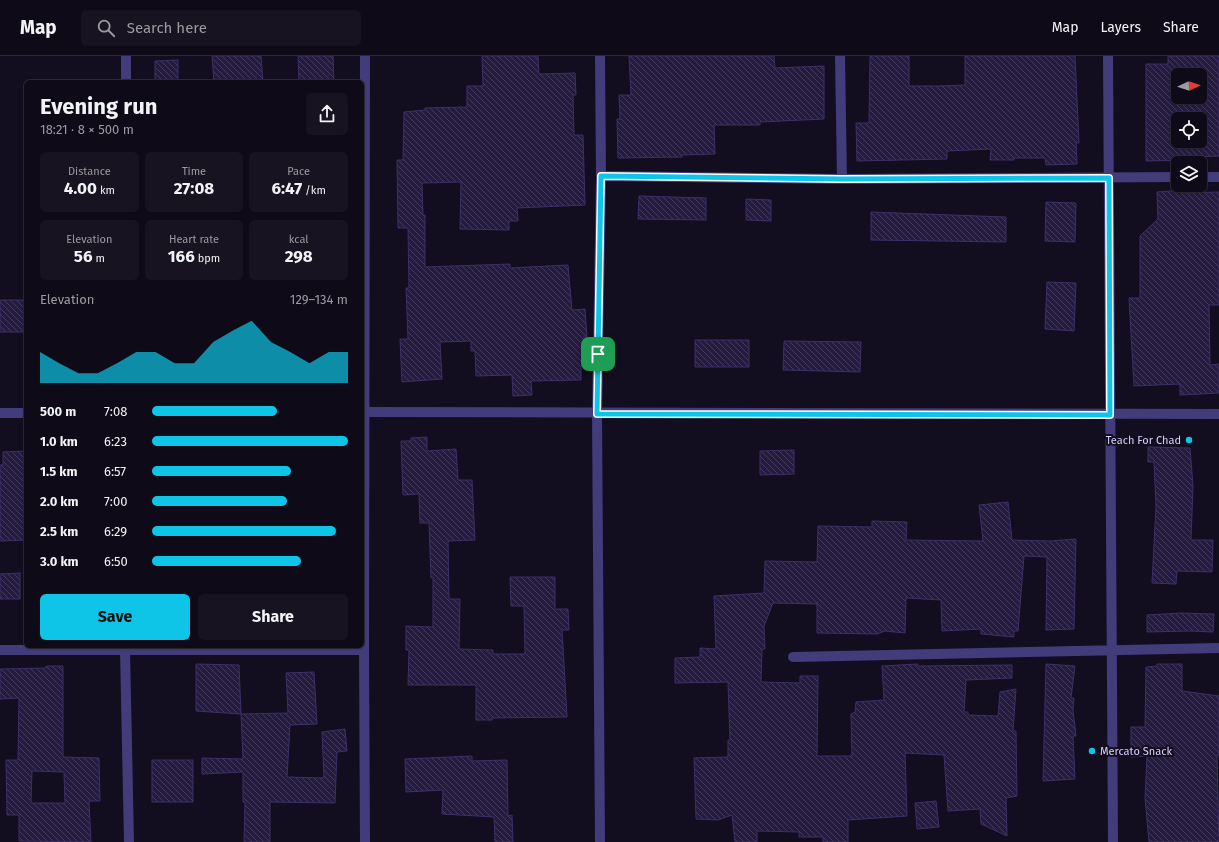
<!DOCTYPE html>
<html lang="en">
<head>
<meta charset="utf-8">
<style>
  body { margin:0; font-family:"Fira Sans",sans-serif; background:#171320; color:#f1f3f6; height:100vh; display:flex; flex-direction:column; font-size:15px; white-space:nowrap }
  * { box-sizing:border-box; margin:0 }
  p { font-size:13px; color:#9b9aa1 }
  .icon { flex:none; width:22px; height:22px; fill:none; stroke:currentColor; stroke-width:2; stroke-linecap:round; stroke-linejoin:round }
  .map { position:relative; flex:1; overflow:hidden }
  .side { position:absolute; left:24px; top:24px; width:340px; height:568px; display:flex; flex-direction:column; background:#0e0a17; border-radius:6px; box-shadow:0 1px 3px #0004,0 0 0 1px #2e2b36 }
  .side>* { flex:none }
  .needle { width:26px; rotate:86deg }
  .fabs { position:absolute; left:1171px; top:12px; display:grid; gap:8px }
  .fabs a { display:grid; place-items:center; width:36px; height:36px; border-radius:6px; background:#0e0a17; box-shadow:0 1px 3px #0004,0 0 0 1px #2e2b36; font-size:20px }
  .pin { position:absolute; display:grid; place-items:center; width:34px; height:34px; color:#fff; margin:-17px; border-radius:8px; box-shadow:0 2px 6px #0006 }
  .round { display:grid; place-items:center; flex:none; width:42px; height:42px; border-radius:6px; background:#171320 }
  .headline { display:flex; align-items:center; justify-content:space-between; height:68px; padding:0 16px }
  h1 { font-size:22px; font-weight:700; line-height:30px }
  .figures { display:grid; grid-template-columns:repeat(3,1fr); gap:6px; height:68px; padding:4px 16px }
  .figures div { display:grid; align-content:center; border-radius:6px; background:#171320; text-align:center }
  .figures b { font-size:17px; font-weight:700 }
  .figures small { font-size:11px; font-weight:400 }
  .figures p { font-size:11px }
  .chart { height:112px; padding:8px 16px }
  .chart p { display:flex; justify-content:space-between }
  .chart svg { width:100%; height:72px; margin-top:4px; fill:#0fc5e7; opacity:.7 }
  .button { display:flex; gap:8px; margin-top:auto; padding:8px 16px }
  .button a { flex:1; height:46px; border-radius:6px; background:#0fc5e7; color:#111; font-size:16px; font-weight:700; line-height:46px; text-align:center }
  .button a+a { background:#171320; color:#f1f3f6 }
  ul { padding:0 16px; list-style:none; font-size:13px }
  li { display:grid; grid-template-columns:64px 48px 1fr; align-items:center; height:30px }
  li i { height:10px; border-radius:5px; background:#0fc5e7 }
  header { display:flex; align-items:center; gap:24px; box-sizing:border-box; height:56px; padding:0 20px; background:#0e0a17; border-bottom:1px solid #2e2b36 }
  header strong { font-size:19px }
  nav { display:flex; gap:22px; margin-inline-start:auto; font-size:14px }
  .search { width:280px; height:36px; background:#171320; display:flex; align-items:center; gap:10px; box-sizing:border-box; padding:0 14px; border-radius:6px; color:#9b9aa1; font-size:15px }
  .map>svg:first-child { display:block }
</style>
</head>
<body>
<header>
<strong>Map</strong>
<div class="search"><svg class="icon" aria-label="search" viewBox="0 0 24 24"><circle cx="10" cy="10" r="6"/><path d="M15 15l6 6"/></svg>Search here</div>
<nav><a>Map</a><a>Layers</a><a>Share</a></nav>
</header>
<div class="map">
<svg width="1219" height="786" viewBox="0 0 1219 786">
  <defs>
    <pattern id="building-back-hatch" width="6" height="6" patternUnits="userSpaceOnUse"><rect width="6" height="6" fill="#241b3f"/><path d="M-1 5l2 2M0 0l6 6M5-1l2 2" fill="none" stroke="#433b5c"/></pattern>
  </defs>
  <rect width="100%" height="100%" fill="#120e1f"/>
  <path fill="url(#building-back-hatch)" stroke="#3e2f69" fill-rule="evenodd" d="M212 0H261L263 26H214Z
    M298 0H333L334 26H299Z
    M482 0H538L539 18 575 17 576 39H573L574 79H583L585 149 517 152 518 165H509V174L460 173 461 126 422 127 423 159H425V211L510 208V212L568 209 572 254 585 253 587 281H584L585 310H581V324L531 325 532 339 513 340 512 319 476 320 475 295H471V285L440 286 442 323 402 326 400 283H408L406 232H409L408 172H398L397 104H403L404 56 425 54V52L467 51V30H483Z
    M629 0H774L775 12 824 10V63L760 66V69H714L715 98 682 99V101L618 102 617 63H620L619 39H631Z
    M870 0H909V30H938L965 29V0H1075L1079 87H1076L1077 108 1046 109 1045 102H1014V104H990L991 93 947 95V103L857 105 856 67H869Z
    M1168 0H1219V100L1191 101V104L1146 105V8H1168ZM1178 19H1200V41H1178ZM1178 63H1200V85H1178Z
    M178 4V26H155V5Z
    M1184 134V137L1219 136V249H1209L1210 309 1219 308V337L1180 339V328L1134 330 1129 242H1140V180L1158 163 1157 136Z
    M639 140 706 142V164L638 163Z
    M746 143 771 144V165L746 164Z
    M1046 146 1076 147 1075 186 1045 185Z
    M871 156 1006 161V186L871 184Z
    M1047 226 1076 227 1074 275 1045 273Z
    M0 244H26V276H0Z
    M695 284H749V311H695Z
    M784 285 861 286 860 316 783 314Z
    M427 381V395L456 393 458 424H472L475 484 448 485 449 543H460L459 593 493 594V598H525L524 550H511L510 521H555V553H568L569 574H562L567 661 492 662V664H476V629H408L409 594H406V570L433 571V521L431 522 429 467H420L419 438 403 439 401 385H411V382Z
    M1148 391 1190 392 1193 430 1191 484H1213L1212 516 1177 515 1176 528 1152 527 1156 450 1154 406H1148Z
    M794 394V418L760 419V395Z
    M26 395V420L23 421 26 484 0 485V409H3V396Z
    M1008 446 1012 484 1050 485 1076 483 1074 573 1046 574 1047 501 1024 500 1018 575H1014V581L981 578V573L942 575 941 544 906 542 905 577 885 575 877 578 817 577V548L773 547 764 570 765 593H762L761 626 800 627V620H818L817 700H852L851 658 855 656 856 646 884 644 882 610 918 608V610L1012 609V622L966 624 964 656H968V659L998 660 1000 636 1016 633 1013 675H1016L1017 740 1006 742 1007 780 981 768 980 753 948 755 944 699 905 697 907 760 848 764V786H823V781H799V776L757 775V786H735L732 759 718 764 696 763 694 702 728 701V684H730L728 626 675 627V602L700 601V592L716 593 714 540 764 537 765 505 817 506 818 470 872 471V465L907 466 906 484 983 485 979 449Z
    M20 517V543H0V518Z
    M1181 557 1214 558 1213 576 1190 575 1147 576V559Z
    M196 608 239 609 241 658 196 655Z
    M1046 608 1075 610 1071 642H1074L1073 654 1076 680H1073L1075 723 1043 725Z
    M1157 608H1182V635L1219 640V699H1217L1219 786H1149L1145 742 1147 700 1131 701V671H1145L1146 611 1157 610Z
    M46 610H63V701L99 702 100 745H89L91 786 19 785V759H7L6 704H18L19 642 0 643V613L46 612ZM32 715 64 716 65 747H31Z
    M314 616 317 668 290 669 287 721 324 722 322 676 345 673 347 695 337 696 335 747 270 746V786H244L245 746H243V716L202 718V702L243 703 241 658 288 657 286 617Z
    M472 700V705L507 704 508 760 512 759 513 786H495L494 761 442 758 443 734 406 736 405 703Z
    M152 704H193V746H152Z
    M936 745 939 771 917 773 915 747Z"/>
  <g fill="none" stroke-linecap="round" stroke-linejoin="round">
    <path stroke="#423c7b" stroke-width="10" d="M126 0V26
      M365 0 364 594 365 786
      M600 0 601 120 597 358 600 786
      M840 0 842 123
      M1108 0 1113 786
      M601 120 842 123 1178 121
      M1200 121H1219
      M0 594H364
      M125 594 129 786
      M793 601 1219 592"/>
    <path stroke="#423c7b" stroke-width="10" d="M362 356 1219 358
      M0 357H26"/>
  </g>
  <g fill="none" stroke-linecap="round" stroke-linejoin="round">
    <defs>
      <path id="route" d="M601 120 842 123 1109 122 1110 359 597 358Z"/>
    </defs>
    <use href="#route" stroke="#fff" stroke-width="8"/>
    <use href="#route" stroke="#0fc5e7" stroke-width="5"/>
  </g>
  <g fill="#0fc5e7" stroke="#120e1f" stroke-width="1.5">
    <circle cx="1189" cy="384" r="4"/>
    <circle cx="1092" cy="695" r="4"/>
  </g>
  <g text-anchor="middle" stroke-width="4" stroke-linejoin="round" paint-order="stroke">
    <g font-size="11" fill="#d7cffc" stroke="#120e1f" text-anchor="end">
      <text x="1181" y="388">Teach For Chad</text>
      <text x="1100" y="699" text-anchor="start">Mercato Snack</text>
    </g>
  </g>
</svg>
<div class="fabs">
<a><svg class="needle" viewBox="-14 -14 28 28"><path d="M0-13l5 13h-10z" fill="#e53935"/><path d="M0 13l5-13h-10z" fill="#9b9aa1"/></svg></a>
<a><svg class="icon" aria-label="locate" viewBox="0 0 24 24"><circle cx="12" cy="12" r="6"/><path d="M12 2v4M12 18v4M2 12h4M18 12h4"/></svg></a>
<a><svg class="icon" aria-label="layers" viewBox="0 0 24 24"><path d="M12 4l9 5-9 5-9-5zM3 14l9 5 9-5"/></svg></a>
</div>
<div class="pin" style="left:598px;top:298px;background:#1e9e55"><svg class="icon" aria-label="arrive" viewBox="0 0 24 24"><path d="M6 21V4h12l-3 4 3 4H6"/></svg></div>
<section class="side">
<div class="headline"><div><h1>Evening run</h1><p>18:21 · 8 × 500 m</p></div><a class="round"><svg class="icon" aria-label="share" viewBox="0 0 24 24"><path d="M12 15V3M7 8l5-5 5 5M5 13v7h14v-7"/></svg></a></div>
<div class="figures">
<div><p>Distance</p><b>4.00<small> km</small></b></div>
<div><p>Time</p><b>27:08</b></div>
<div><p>Pace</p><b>6:47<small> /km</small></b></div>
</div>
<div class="figures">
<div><p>Elevation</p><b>56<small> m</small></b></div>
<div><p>Heart rate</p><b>166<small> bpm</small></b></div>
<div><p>kcal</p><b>298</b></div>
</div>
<div class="chart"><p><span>Elevation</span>129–134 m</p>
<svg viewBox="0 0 160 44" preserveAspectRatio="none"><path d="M0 44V25L10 32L20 38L30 38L40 32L50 25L60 25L70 32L80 32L90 19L100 12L110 6L120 19L130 25L140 32L150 25L160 25V44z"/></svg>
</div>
<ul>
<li><b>500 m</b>7:08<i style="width:64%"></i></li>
<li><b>1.0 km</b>6:23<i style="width:100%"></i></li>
<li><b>1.5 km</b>6:57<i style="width:71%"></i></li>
<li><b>2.0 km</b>7:00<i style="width:69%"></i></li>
<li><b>2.5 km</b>6:29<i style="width:94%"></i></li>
<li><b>3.0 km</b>6:50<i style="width:76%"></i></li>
</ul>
<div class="button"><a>Save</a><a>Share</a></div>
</section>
</div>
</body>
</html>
